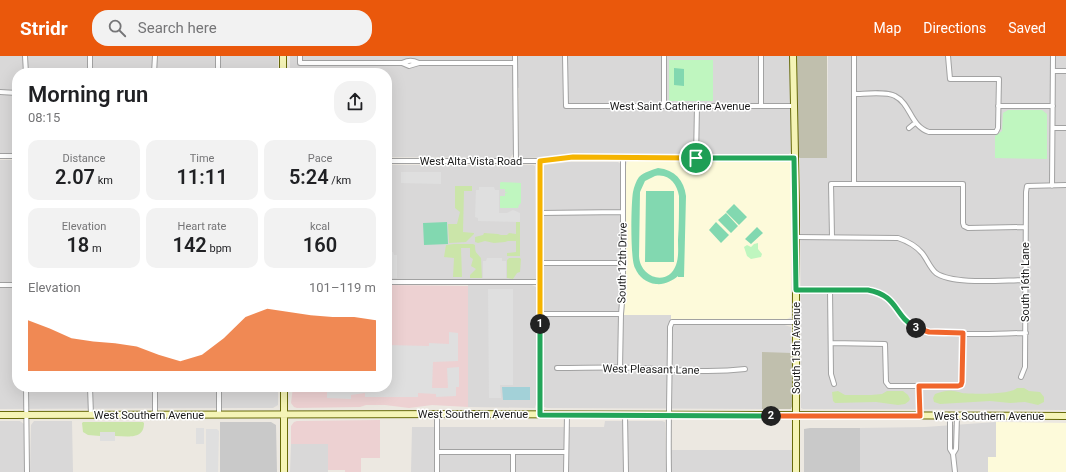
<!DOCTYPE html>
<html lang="en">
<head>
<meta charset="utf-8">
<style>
  body { margin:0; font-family:Roboto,sans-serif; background:#f2f2f2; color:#202124; height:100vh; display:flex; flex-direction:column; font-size:15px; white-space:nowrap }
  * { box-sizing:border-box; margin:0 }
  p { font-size:13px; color:#757577 }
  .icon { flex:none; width:22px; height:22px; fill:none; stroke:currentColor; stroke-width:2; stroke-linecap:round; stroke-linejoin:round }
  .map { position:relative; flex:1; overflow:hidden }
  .drawer { position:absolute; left:12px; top:12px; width:380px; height:324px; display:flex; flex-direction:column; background:#fff; border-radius:16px; box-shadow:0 4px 16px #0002 }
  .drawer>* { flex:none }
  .pin { position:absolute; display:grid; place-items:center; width:34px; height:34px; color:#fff; margin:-17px; border:2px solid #fff; border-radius:50%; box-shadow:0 1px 4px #0007 }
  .km { position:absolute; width:20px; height:20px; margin:-10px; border-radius:50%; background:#222; color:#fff; font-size:11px; line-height:20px; text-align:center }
  .round { display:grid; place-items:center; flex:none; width:42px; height:42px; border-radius:16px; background:#f2f2f2 }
  .overview { display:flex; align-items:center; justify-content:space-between; height:68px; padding:0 16px }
  h1 { font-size:22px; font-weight:600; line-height:30px }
  .metrics { display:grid; grid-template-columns:repeat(3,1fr); gap:6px; height:68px; padding:4px 16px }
  .metrics div { display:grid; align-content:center; border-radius:10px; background:#f2f2f2; text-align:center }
  .metrics b { font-size:20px; font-weight:600 }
  .metrics small { font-size:11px; font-weight:400 }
  .metrics p { font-size:11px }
  .chart { height:112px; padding:8px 16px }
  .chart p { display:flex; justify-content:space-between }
  .chart svg { width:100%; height:72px; margin-top:4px; fill:#ea580c; opacity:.7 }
  header { display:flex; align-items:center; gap:24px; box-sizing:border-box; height:56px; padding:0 20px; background:#ea580c; color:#fff }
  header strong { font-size:19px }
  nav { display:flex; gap:22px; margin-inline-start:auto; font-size:14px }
  .search { width:280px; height:36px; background:#f2f2f2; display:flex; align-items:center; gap:10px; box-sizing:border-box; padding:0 14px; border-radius:16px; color:#757577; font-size:15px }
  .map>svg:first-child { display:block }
</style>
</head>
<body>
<header>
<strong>Stridr</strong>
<div class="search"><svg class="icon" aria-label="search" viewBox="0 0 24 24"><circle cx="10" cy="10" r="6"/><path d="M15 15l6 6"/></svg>Search here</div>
<nav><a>Map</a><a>Directions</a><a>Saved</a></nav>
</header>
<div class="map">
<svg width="1066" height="416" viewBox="0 0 1066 416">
  <rect width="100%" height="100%" fill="#ece8e1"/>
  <path fill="#d9d8d8" d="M0 0H278V17H17V97H0Z
    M290 0H792V95L789 98H584L556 101 522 102 519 99V32L513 31V98L510 102 387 101V17H290Z
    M828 0H1066V354L803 353 801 352 800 102H827Z
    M0 104H17V331H278V349L273 352 0 353Z
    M568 106H618L621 108V240L619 259H671V264L676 268H781L791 271 792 297H762V353L547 352 544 351 542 347V112L545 109Z
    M387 109H533L535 110 536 224H387Z
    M468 229H532L536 231 537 233 536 348 535 352 468 351Z
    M0 365H20L24 368V416H0Z
    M34 365H72L73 416H30L31 369Z
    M605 365H662L665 366 666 416H411L412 371H604Z
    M996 366V401H988V416H860V372L925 371Z
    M291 388H328V416H290Z
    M671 394H792V416H671Z"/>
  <path fill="#edd1d2" d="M387 229 468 230V351L432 349 409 352 385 349H366L360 351 297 352 294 351 291 347 293 331H387Z
    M380 364V402H361V416H345V414H328V388H291V370L294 366 297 365Z"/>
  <path fill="#fdfada" d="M631 104 789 105 791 106 792 108 791 261 787 263 766 264H671V259H624L626 228V110L627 106Z
    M996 366 1066 367V416H988V401H996Z"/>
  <path fill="#c9c9c9" d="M220 366H271L276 369 277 416H220Z
    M810 372H860V416H804V373Z"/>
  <path fill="#c0bfad" d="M797 0H827V102H800L797 100Z
    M762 296 792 297 793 348 791 353H762Z"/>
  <path fill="#cbe5a9" d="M455 130H472V135H464L463 176 474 177V178L466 186 449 187 448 168H457L460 156 455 152Z
    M516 166H520V200H507V197L516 196V185H508L505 186 494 187 485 185 478 187 475 186V181L483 179 484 177 498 178 501 179H507L509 177 516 178Z
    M454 188H473L475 189C475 197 476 196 481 202L482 222H470V219L476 213 471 210 473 203 470 201V192H461L462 221H453L454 202 444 201 446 189Z
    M509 202H520L521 203 520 216 517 217 513 223 507 222V204Z
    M1017 332H1024L1029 335 1040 336 1044 341V346L1038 349 1025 346 1010 347 990 345 940 348 934 346 933 342 935 338C941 336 947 334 953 335 956 335 959 336 962 337 973 338 1010 339 1017 332Z
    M838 335 845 339H871L882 338 887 335H903L908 339 910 343 909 345 905 348 898 349 876 346 835 347 833 345 832 336Z
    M83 366H143L144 367C144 384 128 380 115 380V376H100V380L88 379 83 376 82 367Z"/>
  <path fill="#bff6bf" d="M669 4H713V45H669Z
    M1008 54H1042L1047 58V103L995 102V80L1002 75 1003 57Z
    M501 126 521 127V147L519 149 518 152H500V140H505V137H508L505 136V133H500V127Z
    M758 187V193L762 198 761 201 751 203 747 200 744 191 747 189 751 191 754 188Z"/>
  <path fill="#82d8b0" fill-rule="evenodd" d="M674 12 684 13V30L674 29Z
    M658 112C675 114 684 124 686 140L684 221H678V220C672 225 664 229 656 228 646 227 639 221 635 212 630 203 631 147 633 136 634 131 636 125 639 121 644 116 652 114 658 112ZM655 120C669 117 677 128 679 140 679 155 679 169 678 184 678 192 679 201 676 209 668 231 640 222 639 200L640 136 645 125Z
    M646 135H674V206H645Z
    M734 148 747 161 739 169 726 156Z
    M726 157 738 170 731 177 718 164Z
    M447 166 448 188 424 189 423 167Z
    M716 166 729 179 721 187 709 174Z
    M757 171 763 177 751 188 745 183Z"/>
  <path fill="#dfdfdf" d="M401 116H441V128L401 127Z
    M479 131H494L495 134H499V157H507L513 154 520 157V166L478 165V162L475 161 476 134H479Z
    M387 196H393L394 199H397V222H387Z
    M487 202H502V205H506V222H483V205H486Z
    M488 233H513V329H500L501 342H489Z
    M449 276 458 277V305L433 306 432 332H448L447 312 459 311V331H456V340L436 341V338L418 337V341H365V337L351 339V343L327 342V334H340V331H387V289L429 290V287L449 288Z
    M196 372H204V388H196Z
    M206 373H217L219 375 218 416H206Z
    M100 376H115V385H100Z"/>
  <path fill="#a3d1d8" d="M502 331H530V344H503Z"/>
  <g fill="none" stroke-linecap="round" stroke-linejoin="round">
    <defs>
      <path id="street" d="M25 0 26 17
        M90 0V17
        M218 0V17
        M300 0V7H402C409 4 412 4 419 7H515
        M515 0 516 105
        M565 0 566 50H794
        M664 0V49
        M761 0V50
        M854 0V128
        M402 7 409 10 419 7
        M1053 15H1066
        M154 17 155 0
        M0 36 17 37
        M854 38C864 38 887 35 895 40 911 48 910 70 929 76H996L998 72 999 23H950L948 0
        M998 50H1053
        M909 72 915 67
        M1053 72H1066
        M0 100H17
        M696 102 697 50
        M387 105H539L573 101H589L794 102
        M539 105 541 359
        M1052 130 1053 0
        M540 157 623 156
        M796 181 898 182C907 185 916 190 922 197 927 203 930 212 936 217 953 229 1003 224 1025 224
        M832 181 831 128H963V167L964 170 968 172 1025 171
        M540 207H623
        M387 226H540
        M0 229H17
        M796 234 868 233C899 240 893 258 914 270 934 282 1000 277 1026 277
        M830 234 831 318 834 328
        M541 258H621
        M831 287 885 288 886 326 889 330H958L961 329 962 326 963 277
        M557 312C585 312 613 311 640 312 675 314 711 317 745 313
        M620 312 621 258 623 235V101
        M1021 321 1025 311 1026 136 1027 130 1066 129
        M919 330 920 360
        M26 331 27 416
        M90 331 91 359
        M219 331V358
        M155 358V331
        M437 358V416
        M625 359 626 416
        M950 360V393L953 398 955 416
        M437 396H566
        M513 396V416
        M953 398 956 393 957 360
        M566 416 567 359
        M669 416C668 367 670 319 670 271L672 266H796"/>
      <path id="secondary" d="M283 0V17
        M793 0 796 149V416
        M0 359 469 358 1066 360
        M284 416V331"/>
    </defs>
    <use href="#street" stroke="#a2a2a2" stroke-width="6"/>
    <use href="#secondary" stroke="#686b0a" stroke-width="8"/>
    <use href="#street" stroke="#fff" stroke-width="4"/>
    <use href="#secondary" stroke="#f5f4b6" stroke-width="6"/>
  </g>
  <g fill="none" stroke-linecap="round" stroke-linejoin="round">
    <defs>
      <path id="split-1" d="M540 268V105L573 101 696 102"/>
      <path id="split-2" d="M540 268V359L771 360"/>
      <path id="split-3" d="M771 360H920L919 330H958L961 329 962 326 963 277 929 276 916 272"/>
      <path id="split-4" d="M696 102H794L796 234H868C899 240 893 259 916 272"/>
    </defs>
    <use href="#split-1" stroke="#fff" stroke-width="8"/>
    <use href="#split-2" stroke="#fff" stroke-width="8"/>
    <use href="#split-3" stroke="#fff" stroke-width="8"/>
    <use href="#split-4" stroke="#fff" stroke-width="8"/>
    <use href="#split-1" stroke="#f5b400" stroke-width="5"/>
    <use href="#split-2" stroke="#22a559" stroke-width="5"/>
    <use href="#split-3" stroke="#f0652b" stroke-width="5"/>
    <use href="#split-4" stroke="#22a559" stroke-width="5"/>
  </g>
  <g text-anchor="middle" stroke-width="3" stroke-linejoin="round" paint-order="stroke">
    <g font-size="11" fill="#1b1b1b" stroke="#fff">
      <text x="680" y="54">West Saint Catherine Avenue</text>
      <text x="471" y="109">West Alta Vista Road</text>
      <text transform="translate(622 207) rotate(-89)" y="4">South 12th Drive</text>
      <text transform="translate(1025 226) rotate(-90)" y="4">South 16th Lane</text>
      <text transform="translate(796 292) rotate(-90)" y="4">South 15th Avenue</text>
      <text transform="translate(651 313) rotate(1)" y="4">West Pleasant Lane</text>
      <text x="473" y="362">West Southern Avenue</text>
      <text x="149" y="363">West Southern Avenue</text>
      <text x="989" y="364">West Southern Avenue</text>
    </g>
  </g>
</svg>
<div class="pin" style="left:696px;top:102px;background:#1e9e55"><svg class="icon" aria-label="arrive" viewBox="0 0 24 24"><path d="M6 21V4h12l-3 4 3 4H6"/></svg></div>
<b class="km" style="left:540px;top:268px">1</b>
<b class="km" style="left:771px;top:360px">2</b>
<b class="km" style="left:916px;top:272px">3</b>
<section class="drawer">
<div class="overview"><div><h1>Morning run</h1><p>08:15</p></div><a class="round"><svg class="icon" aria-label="share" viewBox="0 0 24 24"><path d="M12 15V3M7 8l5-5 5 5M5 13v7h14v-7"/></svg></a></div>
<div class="metrics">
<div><p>Distance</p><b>2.07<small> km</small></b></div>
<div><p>Time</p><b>11:11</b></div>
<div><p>Pace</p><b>5:24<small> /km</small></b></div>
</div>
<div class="metrics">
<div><p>Elevation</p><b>18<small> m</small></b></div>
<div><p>Heart rate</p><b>142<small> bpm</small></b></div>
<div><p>kcal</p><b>160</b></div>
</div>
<div class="chart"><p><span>Elevation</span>101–119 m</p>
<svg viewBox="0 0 160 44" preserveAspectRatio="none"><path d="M0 44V13L10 18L20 24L30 26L40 27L50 29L60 34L70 38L80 34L90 24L100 11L110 6L120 8L130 10L140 11L150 11L160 13V44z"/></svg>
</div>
</section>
</div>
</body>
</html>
